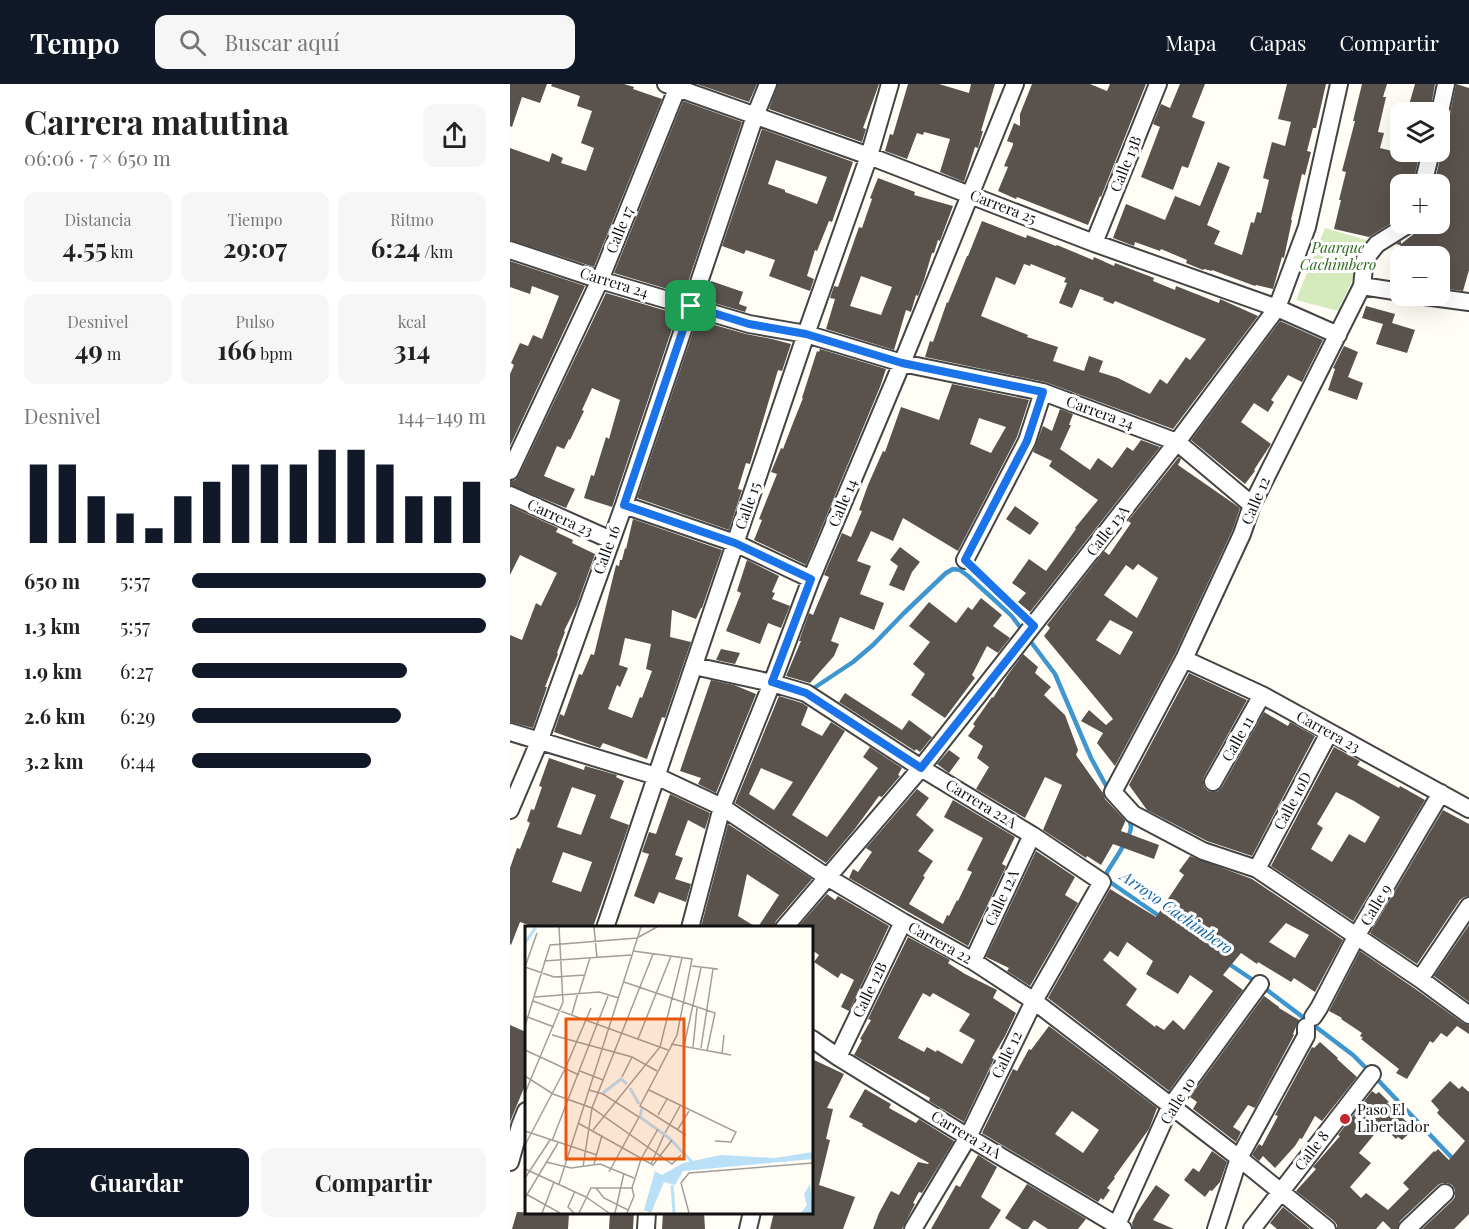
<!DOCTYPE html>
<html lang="es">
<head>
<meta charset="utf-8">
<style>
  body { margin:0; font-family:"Playfair Display",serif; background:#f6f6f6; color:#222; height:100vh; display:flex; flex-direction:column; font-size:22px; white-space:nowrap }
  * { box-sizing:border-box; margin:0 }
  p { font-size:20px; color:#767676 }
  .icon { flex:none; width:33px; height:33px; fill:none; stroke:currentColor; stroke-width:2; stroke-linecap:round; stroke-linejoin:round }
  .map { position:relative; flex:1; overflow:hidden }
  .details { display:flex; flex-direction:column; background:#fff; width:510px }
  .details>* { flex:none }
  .fabs { position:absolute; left:880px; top:18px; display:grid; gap:12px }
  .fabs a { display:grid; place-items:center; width:60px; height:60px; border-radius:12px; background:#fff; box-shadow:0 6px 24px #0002; font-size:30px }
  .pin { position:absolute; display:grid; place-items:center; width:51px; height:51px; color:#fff; margin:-26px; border-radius:12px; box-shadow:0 3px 9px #0006 }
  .round { display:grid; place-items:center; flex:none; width:63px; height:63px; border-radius:12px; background:#f6f6f6 }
  .summary { display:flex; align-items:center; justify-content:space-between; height:102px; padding:0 24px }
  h1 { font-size:33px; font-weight:700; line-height:45px }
  .stats { display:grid; grid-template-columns:repeat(3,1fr); gap:9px; height:102px; padding:6px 24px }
  .stats div { display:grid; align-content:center; border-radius:12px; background:#f6f6f6; text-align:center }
  .stats b { font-size:26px; font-weight:700 }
  .stats small { font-size:16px; font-weight:400 }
  .stats p { font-size:16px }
  .chart { height:168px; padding:12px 24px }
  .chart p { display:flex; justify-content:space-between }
  .chart svg { width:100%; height:108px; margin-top:6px; stroke:#111827; stroke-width:6 }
  .button { display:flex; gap:12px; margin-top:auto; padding:12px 24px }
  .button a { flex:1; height:69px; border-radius:12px; background:#111827; color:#fff; font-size:24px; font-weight:700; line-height:69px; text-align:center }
  .button a+a { background:#f6f6f6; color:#222 }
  ul { padding:0 24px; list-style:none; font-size:20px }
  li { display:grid; grid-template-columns:96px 72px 1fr; align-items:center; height:45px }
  li i { height:15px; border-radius:8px; background:#111827 }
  header { display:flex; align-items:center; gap:36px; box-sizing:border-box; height:84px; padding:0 30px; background:#111827; color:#fff }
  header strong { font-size:28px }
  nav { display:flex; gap:33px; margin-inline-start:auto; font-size:21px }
  .search { width:420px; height:54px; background:#f6f6f6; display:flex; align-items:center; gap:15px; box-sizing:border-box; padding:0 21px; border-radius:12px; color:#767676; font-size:22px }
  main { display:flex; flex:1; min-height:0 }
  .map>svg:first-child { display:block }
</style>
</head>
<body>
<header>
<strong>Tempo</strong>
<div class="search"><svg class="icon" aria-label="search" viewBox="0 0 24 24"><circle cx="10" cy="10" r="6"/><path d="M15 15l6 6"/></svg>Buscar aquí</div>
<nav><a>Mapa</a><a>Capas</a><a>Compartir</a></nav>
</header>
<main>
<section class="details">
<div class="summary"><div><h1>Carrera matutina</h1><p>06:06 · 7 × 650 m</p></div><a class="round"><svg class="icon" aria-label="share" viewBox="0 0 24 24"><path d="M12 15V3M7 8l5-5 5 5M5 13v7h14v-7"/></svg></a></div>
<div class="stats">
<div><p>Distancia</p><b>4.55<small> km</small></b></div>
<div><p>Tiempo</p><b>29:07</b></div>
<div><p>Ritmo</p><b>6:24<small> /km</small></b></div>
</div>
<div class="stats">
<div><p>Desnivel</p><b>49<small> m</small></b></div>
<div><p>Pulso</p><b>166<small> bpm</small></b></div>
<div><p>kcal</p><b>314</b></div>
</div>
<div class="chart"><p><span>Desnivel</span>144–149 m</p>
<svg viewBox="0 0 160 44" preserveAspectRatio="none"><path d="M5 44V12M15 44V12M25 44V25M35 44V32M45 44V38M55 44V25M65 44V19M75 44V12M85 44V12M95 44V12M105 44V6M115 44V6M125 44V12M135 44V25M145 44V25M155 44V19"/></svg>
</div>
<ul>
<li><b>650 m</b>5:57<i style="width:100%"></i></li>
<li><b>1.3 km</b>5:57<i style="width:100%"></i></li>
<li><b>1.9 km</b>6:27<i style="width:73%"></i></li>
<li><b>2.6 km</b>6:29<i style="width:71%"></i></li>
<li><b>3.2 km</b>6:44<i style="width:61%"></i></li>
</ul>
<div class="button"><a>Guardar</a><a>Compartir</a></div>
</section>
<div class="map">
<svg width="959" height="1145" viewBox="0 0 959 1145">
  <rect width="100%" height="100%" fill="#fffdf5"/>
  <path fill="#d5ebbd" d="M815 144 860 157 828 227 786 216Z"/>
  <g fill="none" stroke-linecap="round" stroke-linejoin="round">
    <path stroke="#3f96cf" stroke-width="4.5" d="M518 554 545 590 581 674 599 707
      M301 606 343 578 363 561 394 529 436 489 443 485 450 486 458 492 501 531 513 547
      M618 734C620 737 621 739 621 743 621 753 603 778 597 788V793L600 798 652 834
      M716 878 746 898
      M753 903 843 971 859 987
      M865 993 944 1076"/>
  </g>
  <path fill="#5a524d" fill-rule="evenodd" d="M0 0H37L30 19 12 13 2 43 0 42Z
    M42 0H114L124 3 123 5 152 15 84 183 0 156V64L39 78 42 69 53 74 51 79 76 87 84 64 71 59 82 27 67 22 70 12 41 2Z
    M187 0H247L239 18Z
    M268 0H369L353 44 356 45 352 58 259 25Z
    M398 0H429L459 9 461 0H485L471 47H473L468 64 465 63 454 98 430 88 440 55 414 48 413 51 407 49 397 75 375 67 380 50 383 51Z
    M522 0H580L597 7 600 0H636L591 113 590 112 578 141 507 113 506 115 488 107 498 83 494 82 503 61V59L497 57 504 39 510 42V30Z
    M670 0H695L682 33 695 38 678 84 672 82 663 106 631 93 650 43 643 40 651 20 660 24Z
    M777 0H816L806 44H803L797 67 801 68 795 91 792 90 781 136H782L774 174 772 173 763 205 746 201 745 202 702 186V187L694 185 693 186 676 179 677 176 651 165 650 167 625 158 624 162 603 154 616 120 655 136 665 112 690 122 708 78 720 83 697 141 710 147 704 160 732 171 741 138 744 139 747 128 751 129 759 96 753 94 762 58 775 62 781 38 768 35Z
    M852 0H877L873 13H876L868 48 874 49 870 64 886 68H910L903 100H891V133L859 153 824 145 831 116H829L836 88 832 87 845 37H843Z
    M905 0H925L920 28H897Z
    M946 0 959 4V186L953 207 930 204V172H899L890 161 886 160 891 157V160L905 149 913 140H930V100H924L931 71 930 59 935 37 940 30Z
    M173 17 232 38 174 210 104 189Z
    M252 45 343 78 322 138 319 137 307 167 305 166 297 192 304 195 300 207 259 192 265 176 236 166 234 170 212 162ZM266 76 317 93 307 120 275 108V106L258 100Z
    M368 94 405 108 404 111 443 122 430 157 428 156 424 169H422L414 196 408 212 406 211 401 228 396 226 384 266 316 245 325 215 320 214 324 202 328 203 349 143 352 144 362 115 360 114ZM351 192 382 203 371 231 340 222Z
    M472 137 516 154 517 151 546 162 547 161 583 176 584 173 604 182 605 179 644 194 643 197 665 206 666 202 709 219 710 215 748 232 663 345 535 298 415 273 420 257 423 258 437 218 438 219 457 172H458ZM514 180 520 182 521 180 556 194 554 198 557 199 549 219 562 224 570 205 594 214 593 216 603 220 605 217 696 255 680 276 676 273 657 300 650 295 640 310 608 294 589 288 593 277 579 272 574 287 543 277 548 263 517 253 518 251 471 232 486 193 505 201Z
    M0 177 75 202 0 362V290L4 281 1 279 10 259 18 262 23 251 32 255 49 212 22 202 20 210 0 203Z
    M201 197 233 208 229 220 237 223 235 228 194 216Z
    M96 209 167 230 102 423 74 414 81 391 84 392 96 353 99 355 110 316 82 304 72 326 74 327 60 356 59 355 54 365 47 362 34 392 65 405 56 424 0 401V397L5 396 9 391Z
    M856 222 885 230 882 239 905 246 897 269 866 260 873 240 852 234Z
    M187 236 236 250 262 255 281 260 272 287 268 286 240 380 236 379 228 405 232 406 219 446 127 414Z
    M770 237 813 256 792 298 778 291 761 316 764 318 758 328 744 319 731 338 761 360 744 386 745 387 735 400 681 356Z
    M834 262 848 268 838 293 853 299 847 316 818 306 825 285 823 284Z
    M310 265 376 285 370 303 296 481 244 456 252 436 249 435 267 390 261 388 271 364 273 365 283 339 293 314H292L307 267 309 268Z
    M442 300 519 316 507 353 448 467 393 434 383 457 361 447 347 477 361 482 350 510 374 519 364 546 330 533 321 557 329 560 324 572 300 599 276 592 291 557H289L299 529 303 531 319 493 314 491 332 449 341 453 352 427 349 426 358 401 373 367 375 368 391 323 429 336ZM469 334 496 343 481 369 460 360Z
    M550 325 563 330 559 341H561L550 365 580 386 588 374 602 384 617 363 623 367 631 356 650 363 520 528 508 518 516 509 502 499 519 475 536 487 566 445 565 444 588 416 539 382 542 377 523 368 533 342 542 347Z
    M669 373 671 375 668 381 730 424 723 445 665 570 605 682 587 659 593 649 571 637 579 626 596 641 603 635 534 552 540 544 537 541 594 467 599 471 621 439 618 437ZM628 480 648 494 627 534 594 511 616 481 623 486ZM600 536 623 548 610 571 586 556Z
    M0 422 48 444 46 448 63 456 62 459 85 470 67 521 54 547 55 548 47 569 48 570 35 603H37L23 644 0 638V551L12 556 26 519 31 522 47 489 10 471 0 491Z
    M505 422 529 439 520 451 496 435Z
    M123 435 212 466 192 524H191L186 535 162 526 160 553 181 558 155 634 152 633 137 675 93 659 90 664 44 648 50 630 54 632 69 590 72 591 81 570 84 571 106 481 109 482 110 476H112L115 464 116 465ZM115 554 141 560 136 585 142 587 132 614 130 613 122 634 98 625 107 601 110 603 118 584 109 581Z
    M390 463 410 478 402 488 394 507 379 501 388 482 380 476Z
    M237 476 269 492 262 508 265 509 262 515 280 522 271 544 258 539 250 560 216 547 231 509 227 507Z
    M471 514 492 531 483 542 500 554 488 569 477 562 462 591 465 594 435 634 401 611 415 590 403 580 420 558 399 542 419 518 446 539 458 523 462 526Z
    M211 565 230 569 225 580 206 576Z
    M513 570 528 583 525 589 541 603 534 611 555 631 568 666 566 671 593 709 595 715 615 736V738L611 747 649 761 644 775 603 760 591 781 577 772 576 774 533 746 552 701 535 693 515 734 466 705 479 683 467 674 473 662 458 652 465 642 463 640 482 613 483 614 497 592Z
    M679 589 737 616 694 693 693 698 694 703 698 707 703 708 708 707 712 703 754 628 778 642 780 638 805 652 742 772 697 757 637 726 619 701Z
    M201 596 224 601 246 610 206 709 188 700 191 694 170 687Z
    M335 609 392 646 399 636 422 653 410 668 406 665 405 667 329 618Z
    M269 612 292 619 298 623 291 641 312 652 321 638 335 647 282 731 317 753 368 684 353 673 360 663 392 684 388 691 390 692 372 713 369 712 344 746 316 779 225 719ZM251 684 283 698 264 726 239 710Z
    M824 663 850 677 847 681 889 704 890 702 915 716 843 837 761 782ZM826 708 844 717 870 733 855 759 839 750 822 778 801 765 813 744 807 740Z
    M439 666 450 674 439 689 427 680Z
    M39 674 74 686 75 682 107 691 106 693 114 697 100 734 119 741 83 843H24L10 838 1 861 0 860V784L7 764 10 765 20 739 17 737 21 725 24 726 32 703 29 702ZM62 703 86 711 71 751 47 743ZM53 768 82 778 71 808 42 798Z
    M407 705 419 714 406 731 424 746 408 767 423 777 413 792 415 793 399 820 433 840 437 831 439 832 447 816 448 817 462 788 457 786 473 754 434 733 443 716 505 753 492 780 496 782 458 862 339 794 343 785 348 788 362 768 356 764Z
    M160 710 200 729 195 745 178 736 165 771 173 774 165 795 181 800 176 818 149 808 144 820 124 812 139 770 132 768 139 748 146 750Z
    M933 726 959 740V812L954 813 950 816 907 880 860 849Z
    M218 740 302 795 266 837 264 843H248L269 811 237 790 228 832 246 843H191Z
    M526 767 565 793 555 811 568 819 520 902 497 887 499 884 476 873Z
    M680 772 742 795 833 856 805 908 784 894 781 898 748 878 747 880 731 869 713 891 733 906 659 1007 538 914 600 805 646 833 674 791 669 787ZM776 839 799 851 785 874 759 858ZM617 858 643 877 636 890 668 910 680 891 703 907 674 946 663 936 654 946 646 941 645 943 616 921 627 905 593 876 600 867 608 873Z
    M317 810 325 816 328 812 379 842 339 927 331 923 344 896 331 889 328 894 304 878 309 871 302 866V843H288Z
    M959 841V918L924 892Z
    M398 853 440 876 438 879 455 890 487 906 483 914 506 929 495 952 482 974 484 975 454 1038 419 1017 420 1014 344 971 352 956 350 955 361 936 358 935ZM413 909 420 913 423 909 460 930 449 947 465 956 452 980 427 966 426 968 417 963 414 968 388 954Z
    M850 867 904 904 953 939 959 941V950L947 942 937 953 931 949 923 959 920 957 897 995 886 989 889 985 851 955 853 954 850 952 852 949 831 935 832 934 819 927Z
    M754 912 769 923V924L789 936 783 950 784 951 745 1024 738 1021 723 1043 731 1048 726 1058 683 1025 687 1018 680 1013Z
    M0 941 16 948V999L0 1038Z
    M539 942 647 1024 639 1045 604 1093 605 1094 597 1104 600 1106 593 1116 591 1114 588 1118 472 1049 503 985 507 987 519 965 521 966ZM562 1027 589 1046 573 1069 545 1050Z
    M810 958 828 974 827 975 847 993 812 1037 805 1032 792 1055 790 1054 785 1062 765 1084 753 1072 749 1077 742 1071 749 1060 752 1062 768 1032 765 1031 802 963 804 964Z
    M302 975 334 990 317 1024 323 1025 316 1055 320 1056 309 1101 345 1113 333 1145H260L264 1128H302Z
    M940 997 949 1005 952 1002 959 1008V1130L944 1145H912L942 1117 945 1113V1106L942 1101 937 1099H932L928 1101 890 1137 887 1145H881L873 1137 866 1145H827V1141L824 1137 786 1107 806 1085 803 1083 830 1052 828 1051 862 1007 866 1010 869 1008 879 1018 877 1019 904 1045 892 1056 888 1053 886 1055 872 1041 849 1069 861 1079 840 1103 851 1114 856 1109 878 1126 899 1105 893 1099 924 1067 925 1068 928 1065 939 1076 955 1057 927 1029 929 1026 921 1017Z
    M355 1005 381 1020 379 1024 406 1039 409 1035 444 1057 412 1109 409 1108 403 1119 405 1120 392 1145H363L369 1129 381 1107 389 1111 408 1078 418 1080 419 1079 352 1042 353 1040 339 1033Z
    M702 1067 717 1078 710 1098 702 1107 700 1106 695 1113 674 1096 683 1084 689 1088Z
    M468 1071 487 1083 471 1113 491 1126 479 1145H421L446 1101 450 1103Z
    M517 1100 576 1135 568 1145H538L524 1136 518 1145H512L495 1134Z
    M646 1101 660 1111 643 1136 664 1145H623L622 1139 626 1130Z
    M773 1123 800 1145H767L760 1139Z
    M7 1128 59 1130 58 1145H2Z
    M100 1128H124L123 1145H99Z
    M153 1128H194L195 1145H152Z"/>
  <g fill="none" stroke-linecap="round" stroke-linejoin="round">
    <defs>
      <path id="service" d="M455 476 524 542"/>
      <path id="minor" d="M156 0 359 72 584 159 767 224 828 251
        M930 28 936 0
        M913 100 921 68
        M899 140 867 160 855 175 852 202 742 421 732 450 674 575 603 708 623 730 693 767 747 785 910 895 959 931
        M584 159 648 0
        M0 166 90 196 239 240 296 250 392 279 533 308 667 358 742 421
        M852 202 891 208
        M914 212 959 218
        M0 387 90 196 169 0
        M0 411 101 456
        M114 421 225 459 301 495
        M455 476 517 357 533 308
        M674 575 752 611 959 725
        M184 582 262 599 296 609 411 684 522 751 592 798 524 917 458 1053 403 1145
        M0 648 146 692 212 723 317 793 393 838 463 877 524 917 729 1074 817 1145
        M703 698 752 611
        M0 726 29 658 114 421 245 32 258 0
        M747 785 819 649
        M95 844 296 250 359 72 380 0
        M180 844 212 723 262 599 301 495 392 279 505 0
        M274 844 411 684 667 358 767 224 797 143 829 0
        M463 877 522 751
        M910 895 959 822
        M803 933 809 924 847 851 931 709
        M302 955 328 973 458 1053 613 1145
        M328 973 393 838
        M0 1078 10 1042 16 1027
        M136 1145 137 1128
        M238 1145 242 1128
        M605 1145 660 1023 750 900
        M706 1145 729 1074 796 952V943
        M742 1145 862 990
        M897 1145 935 1109"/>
    </defs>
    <use href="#service" stroke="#444" stroke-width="11"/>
    <use href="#minor" stroke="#444" stroke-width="20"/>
    <use href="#service" stroke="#fff" stroke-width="8"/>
    <use href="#minor" stroke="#fff" stroke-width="16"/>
  </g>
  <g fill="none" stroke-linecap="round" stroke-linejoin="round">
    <defs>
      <path id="route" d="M181 222 239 240 296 250 392 279 533 308 517 357 455 476 524 542 411 684 296 609 262 598 301 495 225 459 114 421Z"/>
    </defs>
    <use href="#route" stroke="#fff" stroke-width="12"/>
    <use href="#route" stroke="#1a73e8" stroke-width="8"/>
  </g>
  <circle fill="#c4262e" stroke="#fff" stroke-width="2" cx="835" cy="1035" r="6"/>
  <g text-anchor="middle" stroke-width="6" stroke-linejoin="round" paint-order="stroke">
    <g font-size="15" fill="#111" stroke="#fff">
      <text transform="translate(616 80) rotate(-68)" y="5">Calle 13B</text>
      <text transform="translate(493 123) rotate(21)" y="5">Carrera 25</text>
      <text transform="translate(110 146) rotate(-68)" y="5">Calle 17</text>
      <text transform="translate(104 199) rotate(17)" y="5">Carrera 24</text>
      <text transform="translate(590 329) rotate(20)" y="5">Carrera 24</text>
      <text transform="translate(746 417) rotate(-67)" y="5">Calle 12</text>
      <text transform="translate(333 419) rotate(-67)" y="5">Calle 14</text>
      <text transform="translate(238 422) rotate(-71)" y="5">Calle 15</text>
      <text transform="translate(50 434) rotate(24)" y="5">Carrera 23</text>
      <text transform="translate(598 447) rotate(-52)" y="5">Calle 13A</text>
      <text transform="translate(97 466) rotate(-70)" y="5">Calle 16</text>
      <text transform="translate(818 648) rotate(29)" y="5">Carrera 23</text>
      <text transform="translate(728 655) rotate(-61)" y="5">Calle 11</text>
      <text transform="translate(783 717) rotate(-62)" y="5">Calle 10D</text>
      <text transform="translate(471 720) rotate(31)" y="5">Carrera 22A</text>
      <text transform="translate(492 814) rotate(-65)" y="5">Calle 12A</text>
      <text transform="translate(866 821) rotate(-59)" y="5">Calle 9</text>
      <text transform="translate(430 859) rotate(29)" y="5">Carrera 22</text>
      <text transform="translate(360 906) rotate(-64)" y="5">Calle 12B</text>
      <text transform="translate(497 971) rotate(-64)" y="5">Calle 12</text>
      <text transform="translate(668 1017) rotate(-58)" y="5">Calle 10</text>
      <text transform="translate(456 1051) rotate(31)" y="5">Carrera 21A</text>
      <text transform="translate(802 1067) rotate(-52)" y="5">Calle 8</text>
    </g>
    <g font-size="15" font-style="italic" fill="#2f6b1f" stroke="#fff">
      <text x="828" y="169">Paarque<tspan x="828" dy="17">Cachimbero</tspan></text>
    </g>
    <g font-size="15" fill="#111" stroke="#fff" text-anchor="start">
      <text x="847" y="1031">Paso El<tspan x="847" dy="17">Libertador</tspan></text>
    </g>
    <g font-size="16" font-style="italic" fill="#1768a6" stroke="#fff">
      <text transform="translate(667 828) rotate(35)" y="6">Arroyo Cachimbero</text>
    </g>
  </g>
  <g transform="translate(15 842)">
    <rect width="288" height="288" fill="#fffdf5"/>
    <path d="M288 226V233L158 245 150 259 139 256 126 287 119 284 130 245 137 249 158 237 196 229 250 232ZM285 258 288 287H276L282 279 279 268Z" fill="#b9e0f7"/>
    <path fill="none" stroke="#b9e0f7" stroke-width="3" d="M0 17 11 1M105 162 114 178M78 167 96 153 102 158M117 182 115 191 144 212 167 236M147 259 149 287"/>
    <path fill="none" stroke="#a09f9a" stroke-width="1.5" d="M69 1 72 32M108 25 167 33 152 109 115 180 161 209M19 35 106 29M167 40 193 43M0 41 29 51 60 49M0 41 12 7M99 56 190 87 182 125M54 67 65 32M10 71 74 66 94 72M8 75 143 124M47 88 53 67M0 90 29 101M0 100 25 19 112 12 132 1M27 109 107 131 132 145M113 113 146 30M146 118 206 129M159 120 176 42M168 121 172 82M176 122 188 43M0 124 54 149M197 128 199 109M55 145 78 154M0 150 28 168 67 182 147 238 156 229M97 151 107 131M64 164 78 168 114 191 84 246M124 164 211 206 206 216 190 215M0 167 38 76 34 1M133 189 142 173M53 197 128 239 147 214M153 203 164 185M68 204 135 121 157 32M0 205 72 229M140 207 155 180M27 215 83 70M0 219 40 143 66 82M21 236 46 242 75 238 109 252M69 238 77 209M126 238 139 209M58 241 67 182 128 28M0 243 61 271 84 287M0 252 25 214M34 258 116 1M71 262 79 272 103 284M107 262 116 233 133 203M1 268 35 287M0 272 33 217M17 287 29 256M49 287 43 281 50 265M54 287 66 262H107L109 270 102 287M90 287 99 247M164 287 156 257 164 247 288 237"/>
    <path fill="#e8590c" fill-opacity="0.15" stroke="#e8590c" stroke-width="3" d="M41 93H159V233H41Z"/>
    <rect width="288" height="288" fill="none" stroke="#111" stroke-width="3"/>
  </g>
</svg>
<div class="fabs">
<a><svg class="icon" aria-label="layers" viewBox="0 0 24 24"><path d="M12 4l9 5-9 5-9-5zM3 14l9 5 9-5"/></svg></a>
<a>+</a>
<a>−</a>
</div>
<div class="pin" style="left:181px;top:222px;background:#1e9e55"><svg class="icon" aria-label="arrive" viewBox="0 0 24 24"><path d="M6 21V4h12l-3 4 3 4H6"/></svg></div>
</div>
</main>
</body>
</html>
